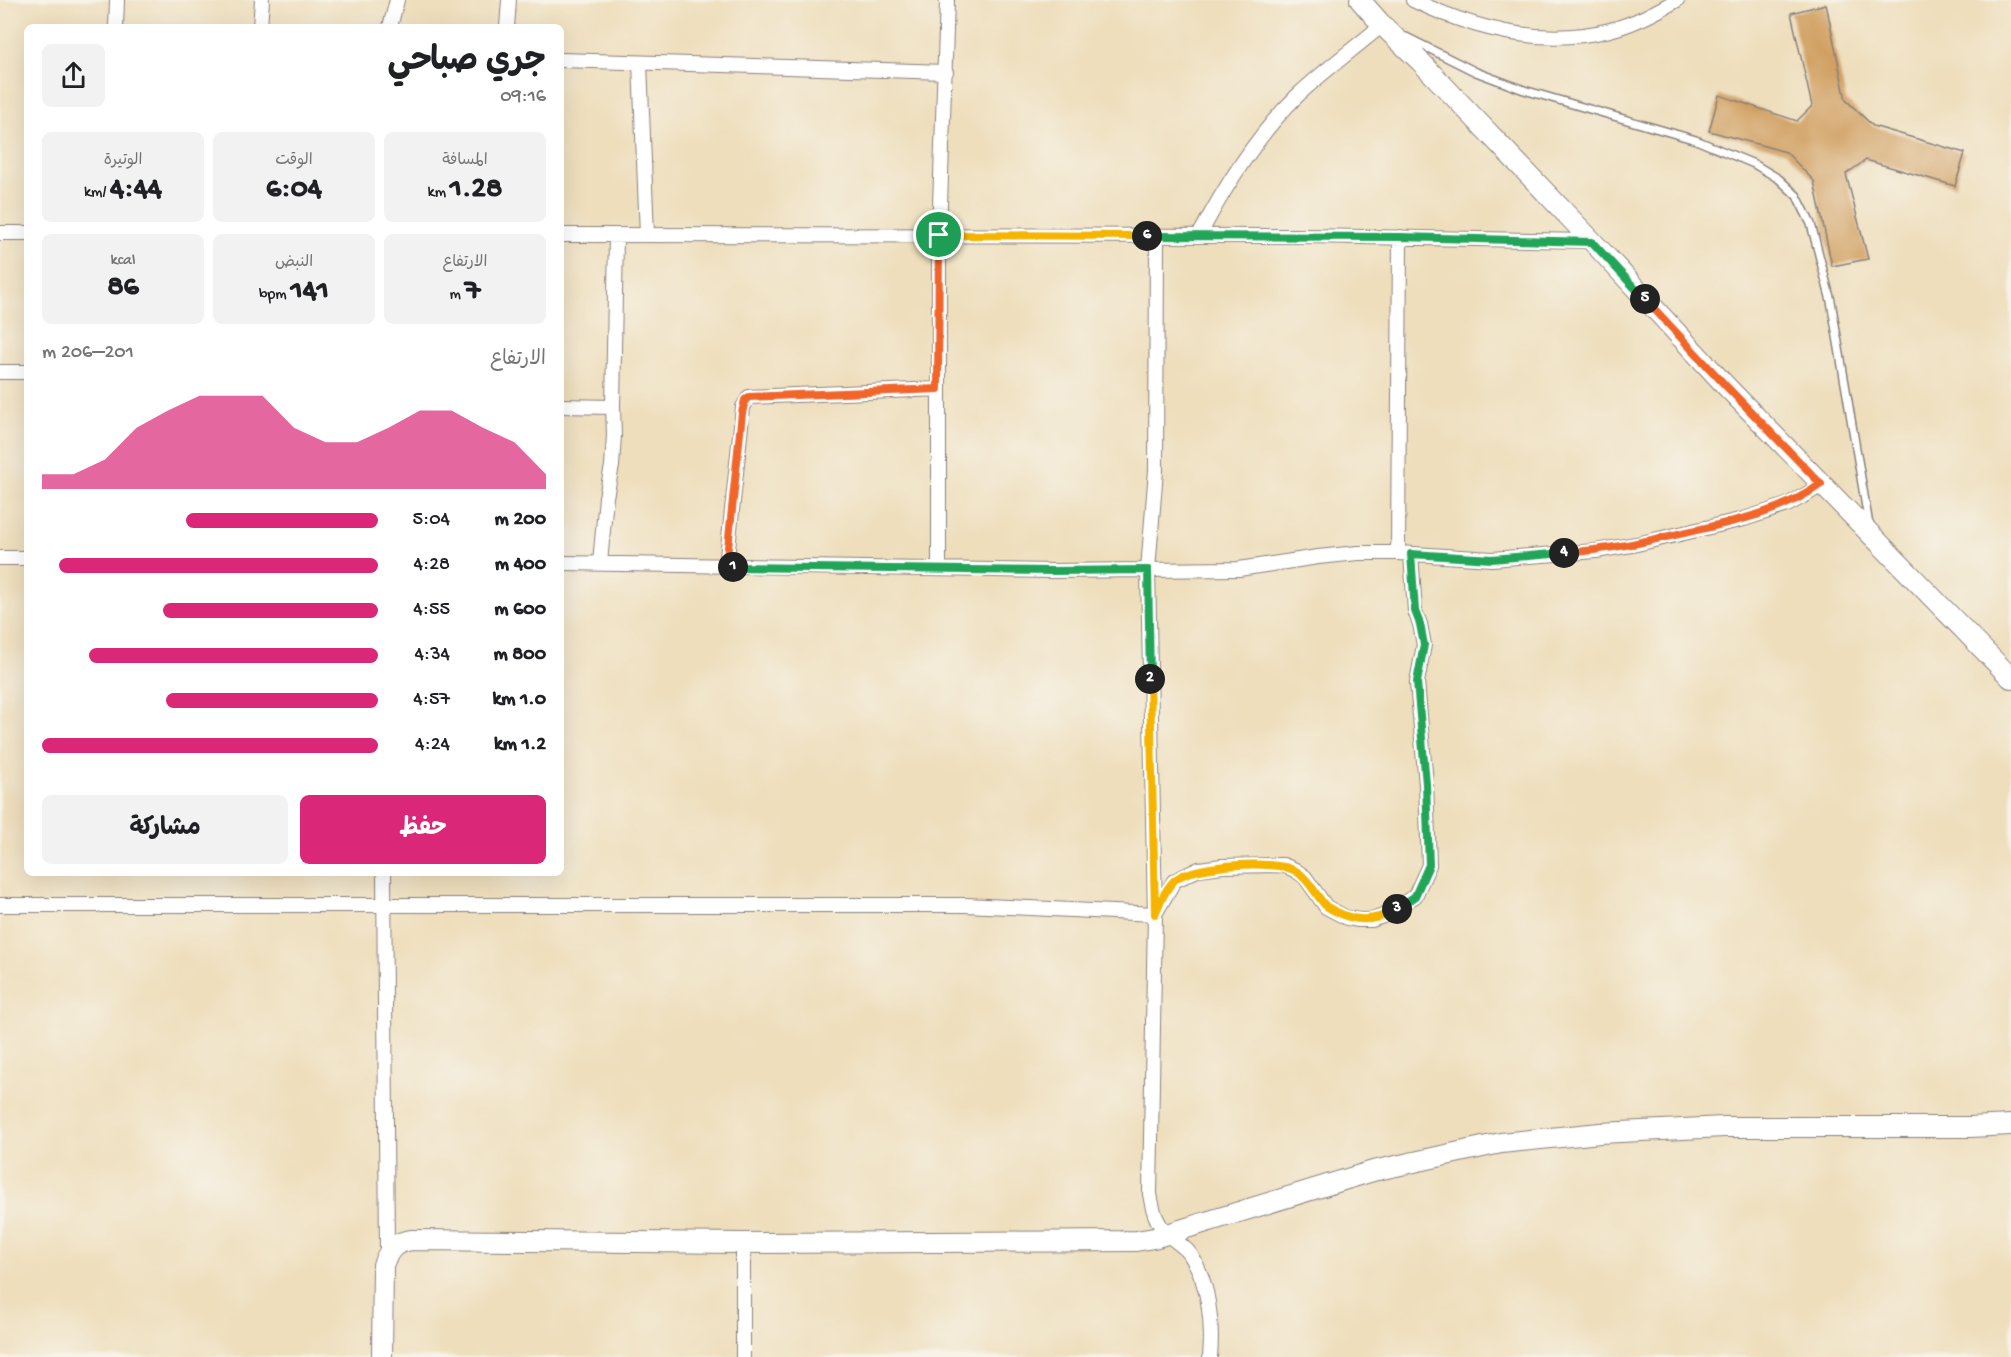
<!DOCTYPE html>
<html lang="ar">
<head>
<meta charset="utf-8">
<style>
  body { margin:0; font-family:"Gochi Hand","Playpen Sans Arabic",sans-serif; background:#f2f2f2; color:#202124; direction:rtl; height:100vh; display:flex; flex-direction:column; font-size:22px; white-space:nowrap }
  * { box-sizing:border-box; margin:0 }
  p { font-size:20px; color:#757577 }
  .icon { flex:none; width:33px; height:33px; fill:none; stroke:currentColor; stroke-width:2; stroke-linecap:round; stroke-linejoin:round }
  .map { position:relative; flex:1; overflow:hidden; direction:ltr }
  .side { position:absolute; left:24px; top:24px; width:540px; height:852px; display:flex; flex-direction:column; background:#fff; border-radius:9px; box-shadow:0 6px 24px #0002; direction:rtl }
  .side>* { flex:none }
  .pin { position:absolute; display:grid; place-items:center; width:51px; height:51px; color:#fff; margin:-26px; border:3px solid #fff; border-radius:50%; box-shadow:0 2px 6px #0007 }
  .km { position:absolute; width:30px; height:30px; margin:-15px; border-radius:50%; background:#222; color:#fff; font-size:16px; line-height:30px; text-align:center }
  .round { display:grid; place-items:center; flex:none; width:63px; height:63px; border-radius:9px; background:#f2f2f2 }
  .head { display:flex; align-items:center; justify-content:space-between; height:102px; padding:0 18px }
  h1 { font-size:33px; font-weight:700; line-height:45px }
  .stats { display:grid; grid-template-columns:repeat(3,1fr); gap:9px; height:102px; padding:6px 18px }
  .stats div { display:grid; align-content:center; border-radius:9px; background:#f2f2f2; text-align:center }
  .stats b { font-size:30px; font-weight:700 }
  .stats small { font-size:16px; font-weight:400 }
  .stats p { font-size:16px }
  .chart { height:168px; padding:12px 18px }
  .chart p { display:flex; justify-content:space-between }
  .chart svg { width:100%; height:108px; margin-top:6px; fill:#db2777; opacity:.7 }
  .button { display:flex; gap:12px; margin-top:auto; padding:12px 18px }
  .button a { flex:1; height:69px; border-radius:9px; background:#db2777; color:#fff; font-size:24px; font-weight:700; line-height:69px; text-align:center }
  .button a+a { background:#f2f2f2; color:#202124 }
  ul { padding:0 18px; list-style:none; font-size:20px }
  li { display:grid; grid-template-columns:96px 72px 1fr; align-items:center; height:45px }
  li i { height:15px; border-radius:8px; background:#db2777 }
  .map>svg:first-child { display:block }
</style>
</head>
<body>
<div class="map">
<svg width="2011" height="1357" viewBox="0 0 2011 1357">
  <rect width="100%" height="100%" fill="#f7f3e8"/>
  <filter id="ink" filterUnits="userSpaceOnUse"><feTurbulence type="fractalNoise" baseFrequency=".0167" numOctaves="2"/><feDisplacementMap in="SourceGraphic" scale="12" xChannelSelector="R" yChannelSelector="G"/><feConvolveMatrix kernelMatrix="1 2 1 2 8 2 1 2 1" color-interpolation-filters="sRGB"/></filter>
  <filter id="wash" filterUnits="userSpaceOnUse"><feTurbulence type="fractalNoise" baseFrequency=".008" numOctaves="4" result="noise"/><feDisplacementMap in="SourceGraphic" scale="24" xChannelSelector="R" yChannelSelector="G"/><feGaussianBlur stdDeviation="1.35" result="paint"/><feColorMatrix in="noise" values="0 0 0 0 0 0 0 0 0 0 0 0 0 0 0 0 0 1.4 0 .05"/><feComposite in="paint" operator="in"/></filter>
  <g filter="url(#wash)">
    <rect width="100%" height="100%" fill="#eedebc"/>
    <g id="blocks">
      <path fill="#cf9b5a" d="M1826 4 1846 100 1873 126 1965 153 1955 186 1866 160 1846 174 1868 259 1832 266 1814 181 1786 152 1709 131 1719 95 1797 121 1812 106 1791 13Z"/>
    </g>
  </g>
  <g filter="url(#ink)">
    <use href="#blocks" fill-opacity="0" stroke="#88807c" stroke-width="1.5"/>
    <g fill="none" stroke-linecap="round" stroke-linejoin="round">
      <defs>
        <path id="lane" d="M1406 37 1476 72 1524 90 1696 140 1754 164 1779 179 1797 196 1811 224 1831 301 1869 525"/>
        <path id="street" d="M1413 0C1473 29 1543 47 1610 30 1634 24 1656 12 1677 0
          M116 27 117 0
          M260 27 262 0
          M390 27 397 0
          M507 27 509 0
          M561 60 946 72
          M640 63 647 235
          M0 233H27
          M561 235 1306 236 1592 241
          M1157 236 1156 470 1148 570 1155 914 1150 1194C1153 1212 1157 1226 1172 1238 1178 1243 1186 1248 1190 1254 1209 1282 1213 1323 1210 1357
          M1199 236C1225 186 1256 136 1297 96 1323 71 1354 49 1382 25
          M0 372H27
          M561 406 613 407
          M1398 553 1400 237
          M0 558H27
          M561 563 1052 571 1239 569 1318 557 1358 553H1398L1492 559 1596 551 1637 544 1744 519 1787 505 1807 494 1821 485
          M600 563 606 497 612 466 614 435 613 407 616 236
          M726 567 743 407 749 397 938 389
          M939 569V235L947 0
          M384 873 387 1253
          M0 905H965L1155 914 1174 881 1199 869 1222 866 1283 865 1295 870 1305 877 1326 907 1347 918 1359 920H1372L1383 916 1415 896 1429 865 1426 784 1417 682 1424 645 1420 624 1415 611 1411 554
          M743 1243V1357"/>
        <path id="secondary" d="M1360 0 1382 25 1420 61 1592 241 1726 386 2011 678
          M382 1357 383 1265C389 1249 395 1242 412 1240L743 1243 1136 1241 1154 1238 1373 1171 1501 1143 1600 1133 1724 1127H1970L2011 1125"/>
      </defs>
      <use href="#lane" stroke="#88807c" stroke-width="10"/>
      <use href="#street" stroke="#88807c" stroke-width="16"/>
      <use href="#secondary" stroke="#88807c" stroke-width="22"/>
      <use href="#lane" stroke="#fff" stroke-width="7"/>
      <use href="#street" stroke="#fff" stroke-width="14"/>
      <use href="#secondary" stroke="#fff" stroke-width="20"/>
    </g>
  </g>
  <g fill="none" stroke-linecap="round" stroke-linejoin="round" filter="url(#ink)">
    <defs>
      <path id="split-1" d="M733 567H726L742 413 745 400 749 397 938 389 939 235"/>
      <path id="split-2" d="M733 567 1052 571 1148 570 1150 679"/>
      <path id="split-3" d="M1150 679 1155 914C1160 903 1166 887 1176 879 1194 865 1276 859 1296 871 1309 879 1315 894 1325 905 1328 908 1333 910 1337 912 1357 923 1377 921 1397 909"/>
      <path id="split-4" d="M1397 909 1415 896 1429 865 1426 784 1417 682 1424 645 1420 624 1415 611 1411 554 1492 559 1564 553"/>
      <path id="split-5" d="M1564 553C1608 550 1649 541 1692 531 1736 521 1783 512 1821 484L1726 386 1645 299"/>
      <path id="split-6" d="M1147 236 1400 237 1592 242 1645 299"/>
      <path id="split-7" d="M939 235 1147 236"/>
    </defs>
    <use href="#split-1" stroke="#fff" stroke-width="12"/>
    <use href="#split-2" stroke="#fff" stroke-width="12"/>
    <use href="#split-3" stroke="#fff" stroke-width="12"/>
    <use href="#split-4" stroke="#fff" stroke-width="12"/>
    <use href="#split-5" stroke="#fff" stroke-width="12"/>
    <use href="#split-6" stroke="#fff" stroke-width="12"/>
    <use href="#split-7" stroke="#fff" stroke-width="12"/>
    <use href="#split-1" stroke="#f0652b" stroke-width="8"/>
    <use href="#split-2" stroke="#22a559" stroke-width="8"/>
    <use href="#split-3" stroke="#f5b400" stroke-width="8"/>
    <use href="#split-4" stroke="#22a559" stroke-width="8"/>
    <use href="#split-5" stroke="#f0652b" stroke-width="8"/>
    <use href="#split-6" stroke="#22a559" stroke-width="8"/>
    <use href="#split-7" stroke="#f5b400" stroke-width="8"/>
  </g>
</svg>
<div class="pin" style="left:939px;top:235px;background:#1e9e55"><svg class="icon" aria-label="arrive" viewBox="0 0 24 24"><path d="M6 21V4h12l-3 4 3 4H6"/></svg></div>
<b class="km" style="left:733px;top:567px">1</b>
<b class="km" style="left:1150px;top:679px">2</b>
<b class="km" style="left:1397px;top:909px">3</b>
<b class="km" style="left:1564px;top:553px">4</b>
<b class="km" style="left:1645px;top:299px">5</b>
<b class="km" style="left:1147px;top:236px">6</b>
<section class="side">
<div class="head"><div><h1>جري صباحي</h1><p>09:16</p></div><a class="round"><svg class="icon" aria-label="share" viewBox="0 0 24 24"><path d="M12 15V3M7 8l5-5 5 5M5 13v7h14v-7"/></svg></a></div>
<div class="stats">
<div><p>المسافة</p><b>1.28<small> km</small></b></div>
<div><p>الوقت</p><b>6:04</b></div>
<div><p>الوتيرة</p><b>4:44<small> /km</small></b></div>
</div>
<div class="stats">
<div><p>الارتفاع</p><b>7<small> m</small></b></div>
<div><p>النبض</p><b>141<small> bpm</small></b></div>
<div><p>kcal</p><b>86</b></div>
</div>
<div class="chart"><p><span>الارتفاع</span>201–206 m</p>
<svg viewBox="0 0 160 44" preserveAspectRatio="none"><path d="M0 44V38L10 38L20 32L30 19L40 12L50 6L60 6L70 6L80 19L90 25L100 25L110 19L120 12L130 12L140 19L150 25L160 38V44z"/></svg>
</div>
<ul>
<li><b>200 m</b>5:04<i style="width:57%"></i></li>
<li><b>400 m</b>4:28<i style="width:95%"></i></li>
<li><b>600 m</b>4:55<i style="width:64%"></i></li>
<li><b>800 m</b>4:34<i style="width:86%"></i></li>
<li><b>1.0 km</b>4:57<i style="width:63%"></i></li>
<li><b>1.2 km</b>4:24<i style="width:100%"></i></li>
</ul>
<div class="button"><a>حفظ</a><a>مشاركة</a></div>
</section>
</div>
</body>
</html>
